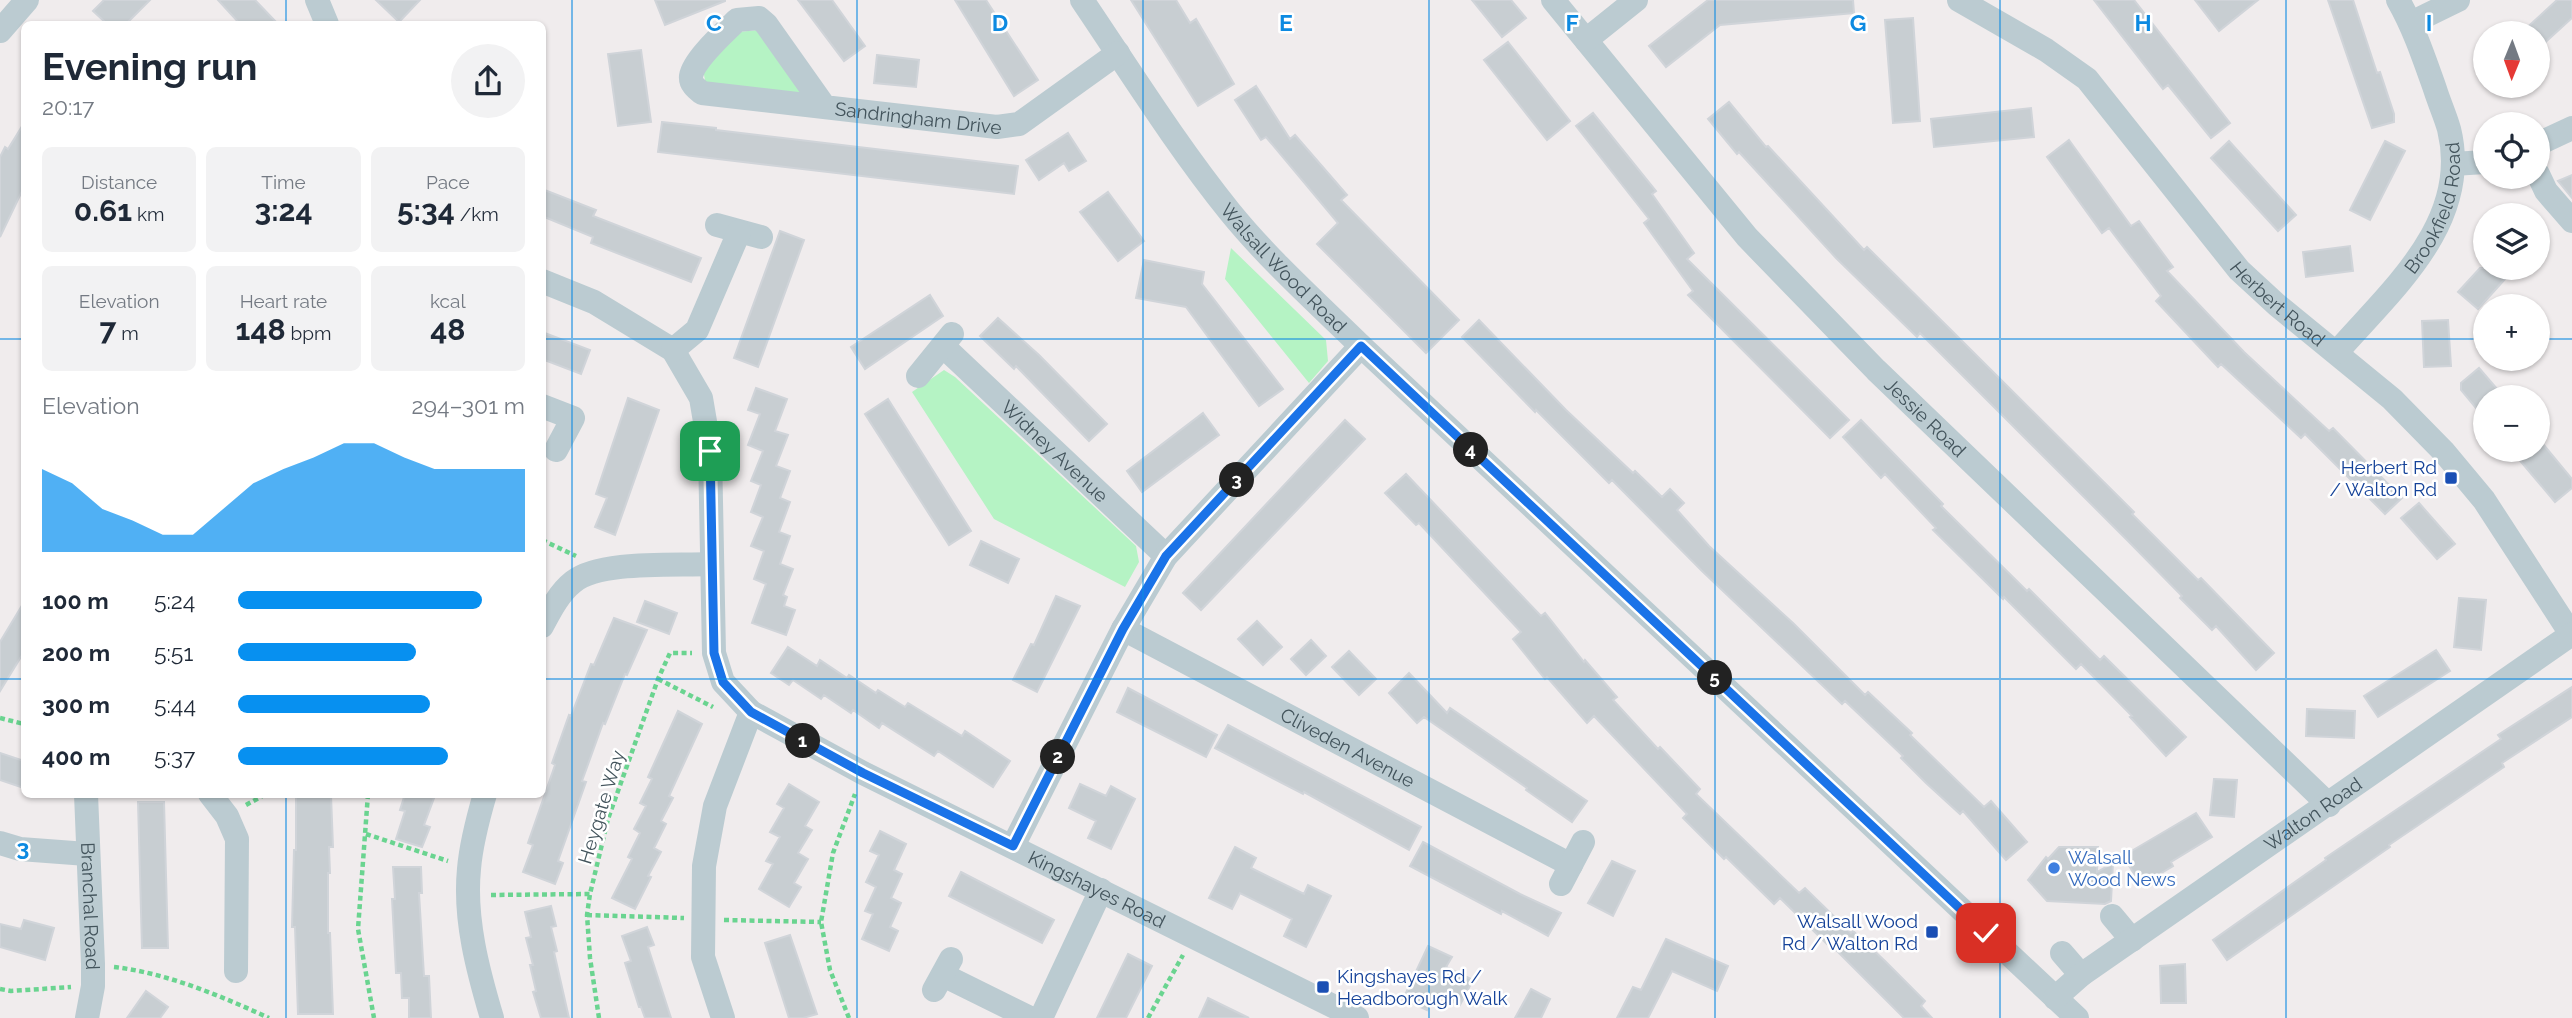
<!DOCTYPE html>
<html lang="en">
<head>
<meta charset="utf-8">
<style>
  body { margin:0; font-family:Raleway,sans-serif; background:#f2f2f3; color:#1f2937; height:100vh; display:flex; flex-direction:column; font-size:26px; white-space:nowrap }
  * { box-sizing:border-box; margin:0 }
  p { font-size:23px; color:#747a83 }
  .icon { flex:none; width:38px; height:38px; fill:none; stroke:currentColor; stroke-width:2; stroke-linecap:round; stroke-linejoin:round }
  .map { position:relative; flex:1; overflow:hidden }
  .side { position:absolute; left:21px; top:21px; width:525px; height:777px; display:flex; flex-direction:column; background:#fff; border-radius:10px; box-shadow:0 2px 5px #0004 }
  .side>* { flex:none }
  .needle { width:46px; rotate:181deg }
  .fabs { position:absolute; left:2473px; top:21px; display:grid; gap:14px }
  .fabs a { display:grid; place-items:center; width:77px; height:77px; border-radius:50%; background:#fff; box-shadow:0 2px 5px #0004; font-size:35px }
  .pin { position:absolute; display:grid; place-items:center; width:60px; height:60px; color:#fff; margin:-30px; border-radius:14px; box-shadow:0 4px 10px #0006 }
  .km { position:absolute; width:35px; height:35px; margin:-18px; border-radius:50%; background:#222; color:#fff; font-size:19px; line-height:35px; text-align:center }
  .round { display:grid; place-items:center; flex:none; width:74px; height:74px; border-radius:37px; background:#f2f2f3 }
  .overview { display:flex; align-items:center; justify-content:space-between; height:119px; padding:0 21px }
  h1 { font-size:38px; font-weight:700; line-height:52px }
  .figures { display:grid; grid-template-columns:repeat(3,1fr); gap:10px; height:119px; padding:7px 21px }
  .figures div { display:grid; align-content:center; border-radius:10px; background:#f2f2f3; text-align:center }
  .figures b { font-size:30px; font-weight:700 }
  .figures small { font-size:19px; font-weight:400 }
  .figures p { font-size:19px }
  .chart { height:196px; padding:14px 21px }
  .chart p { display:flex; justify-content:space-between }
  .chart svg { width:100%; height:126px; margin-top:7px; fill:#0790f0; opacity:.7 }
  ul { padding:0 21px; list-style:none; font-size:23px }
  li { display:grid; grid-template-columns:112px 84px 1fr; align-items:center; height:52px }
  li i { height:18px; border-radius:9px; background:#0790f0 }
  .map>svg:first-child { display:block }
</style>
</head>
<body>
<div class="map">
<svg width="2572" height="1018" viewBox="0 0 2572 1018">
  <rect width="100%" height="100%" fill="#f0eced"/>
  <path fill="#b5f3c4" d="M758 30 802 88 799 96 706 86 703 69 738 32Z
    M1231 248 1326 340 1328 361 1309 383 1225 279Z
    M944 370 955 377 1136 546 1139 562 1125 587 994 519 912 392Z"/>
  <path fill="#c8ced2" stroke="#d0d4d9" stroke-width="2" d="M104 0H150L126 24H107L93 11Z
    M218 0H255L278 24H240Z
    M376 0H420L399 22Z
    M655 0H725V1L665 25Z
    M798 0H832L865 46 844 61Z
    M955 0H986L1038 80 1014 96Z
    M1131 0H1176L1190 23 1196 19 1234 84 1198 106Z
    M1472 0H1511L1526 18 1502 37Z
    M1708 0H1853L1854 13 1720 25 1666 67 1649 46Z
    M2094 0H2134L2230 123 2211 138 2168 85 2163 89Z
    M2195 0H2258L2219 31Z
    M2328 0H2353L2377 73 2380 72 2394 114V122L2372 128Z
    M2557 0H2572V18L2538 49V33H2521Z
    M1913 18 1920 121 1893 123 1885 20Z
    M1508 42 1570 121 1547 140 1484 60Z
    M641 50 651 122 618 126 608 54Z
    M877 55 919 60 916 87 874 83Z
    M1256 86 1290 139 1295 135 1347 195 1341 200 1459 320 1426 353 1317 244 1338 223 1266 137 1261 140 1235 100Z
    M1729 102 1766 147 1768 146 1864 250 1867 247 1948 327 2134 512 2132 514 2198 580 2201 578 2274 653 2256 670 2216 626 2212 630 2180 598 2182 596 2128 541 1920 333 1917 337 1836 258 1739 152 1737 154 1708 119Z
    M2031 108 2034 137 1934 147 1931 119Z
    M1593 113 1656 191 1652 194 1694 253 1687 259 1849 420 1830 438 1688 295 1693 291 1644 223 1649 219 1576 126Z
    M662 122 716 128V130L1018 166 1014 194 658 152Z
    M24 123V187L0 237V157L5 147 8 149Z
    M1068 133 1086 161 1069 171 1064 163 1039 180 1026 160Z
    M2069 140 2131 226 2139 221 2173 267 2167 271 2244 352 2329 431 2333 428 2402 498 2385 514 2305 434 2301 438 2221 364 2218 367 2156 301 2161 296 2109 228 2102 233 2047 157Z
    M2229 141 2296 215 2278 231 2211 158Z
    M2385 141 2405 151 2370 220 2350 210Z
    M2572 175V198L2558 181Z
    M542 189 596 210 593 216 701 258 691 282 591 243 593 237 542 216Z
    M1108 192 1144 241 1118 261 1080 212Z
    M780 231 804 240 758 367 734 358Z
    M2350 246 2353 271 2306 277 2303 252Z
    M1144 260 1204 272 1202 284 1283 389 1259 406 1186 307 1136 298Z
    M2480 268H2515L2478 309 2458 292Z
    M930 295 943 316 865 369 851 347Z
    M998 318 1039 355 1107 424 1089 441 1016 366 1014 369 980 336Z
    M1479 320 1566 410 1633 473 1635 471 1662 497 1670 489 1684 503 1677 510 1709 546 1793 623 1865 695 1868 692 1912 733 1910 735 1984 807 1991 801 2027 842 2006 860 1963 811 1960 814 1926 783 1901 758 1903 756 1845 701 1842 704 1702 571 1612 480 1609 483 1536 410 1535 412 1462 337Z
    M2448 320 2451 366 2424 367 2422 321Z
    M542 332 590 350 581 374 542 359Z
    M2479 368 2504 397H2485V419L2461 390V383Z
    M756 388 787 399 775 431 788 435 776 466 790 471 780 498 790 502 779 532 790 536 780 564 793 569 783 595 787 597 784 606 795 610 786 635 752 623 766 584 754 579 764 551 751 546 763 517 751 512 761 485 751 481 763 451 748 445 760 414 748 410Z
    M628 398 659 410 615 535 595 527 607 498 596 494Z
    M888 399 971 531 949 545 865 414Z
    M1203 413 1219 435 1142 492 1127 471Z
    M1345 420 1365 439 1201 610 1183 593Z
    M1861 420 1943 504 1941 506 2027 591 2029 589 2100 660 2104 656 2186 737 2166 756 2130 717 2132 716 2081 664 2076 669 2004 597 2003 599 1933 530 1936 528 1885 474 1881 478 1843 437Z
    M2538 438 2572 479V488L2555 502 2511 450H2538Z
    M1406 474 1541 616 1545 613 1584 662 1585 660 1617 697 1613 700 1658 749 1660 747 1700 789 1696 794 1799 893 1805 888 1851 933 1853 931 1885 961 1925 1001 1921 1006 1932 1018H1904L1828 942 1827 944 1780 898 1774 904 1726 857 1724 859 1683 818 1687 814 1594 716 1587 723 1547 677 1545 679 1513 639 1521 632 1419 523 1416 525 1385 493Z
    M2419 503 2455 544 2437 559 2401 518Z
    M981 541 1019 559 1008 583 970 565Z
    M1056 596 1080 606 1037 692 1013 680 1031 644 1034 645Z
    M2459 598 2486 600 2481 650 2454 647Z
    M645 601 677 613 669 634 637 622Z
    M24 602V652L0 691V642Z
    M614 618 647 630 627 675 625 674 605 724 603 723 582 781 586 782 558 861 563 863 555 884 523 872 533 845 528 843 555 765 552 763 569 715 571 716 591 664 594 665Z
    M1257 621 1282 647 1263 665 1238 639Z
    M1311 640 1326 656 1306 675 1291 659Z
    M788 647 817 666 820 660 847 678 849 675 876 693 878 690 905 707 908 703 962 736 965 731 1010 761 993 787 938 751 934 756 882 723 879 728 853 710 851 713 824 695 821 699 793 680 789 685 771 673Z
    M2436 650 2450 671 2378 717 2364 696Z
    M1349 651 1376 679 1359 695 1332 667Z
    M1409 673 1447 713 1450 708 1587 801 1572 822 1526 790 1527 788 1424 717 1417 723 1389 693Z
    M2572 687V717L2502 763 2504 767 2389 845 2390 847 2227 960 2213 940 2326 860 2325 858 2501 739 2498 735Z
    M1128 688 1217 735 1206 757 1117 712Z
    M2307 709 2355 711 2354 738 2306 736Z
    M678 711 702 724 669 796 673 798 661 821 666 824 654 848 661 852 648 876 651 877 635 909 612 898 632 859 628 857 640 833 634 829 646 806 640 803 652 779 648 777Z
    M1228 725 1421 827 1409 850 1304 792 1303 794 1215 748Z
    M0 753 24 761V788L0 780Z
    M2214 779 2237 780 2234 817 2210 815Z
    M789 784 819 802 805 826 812 830 798 853 808 859 794 883 801 887 789 907 759 889 773 864 766 861 780 837 770 832 784 808 777 804Z
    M1080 784 1106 796 1111 786 1135 799 1111 849 1088 838 1096 821 1069 808Z
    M405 794H423L434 798 424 825 430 827 422 847 396 839 405 811 400 810Z
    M331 795 333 847H329L330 873H328V933H330L333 1014H298L295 927H292L294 850H296V796Z
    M138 802H164L168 948H142Z
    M2196 813 2212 837 2171 862 2173 866 2141 885 2123 856Z
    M880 831 906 844 894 870 902 874 891 898 901 903 890 927 898 931 889 951 862 939 873 914 865 911 876 887 866 882 879 855 870 851Z
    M1423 842 1520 894 1561 913 1548 936 1502 911 1501 914 1410 866Z
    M1235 847 1256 858 1251 868 1304 894 1308 885 1331 896 1306 947 1284 936 1292 919 1240 893 1232 909 1209 898Z
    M2059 847H2098L2097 872 2113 863 2111 901 2105 904 2047 901 2028 880 2046 857 2048 859Z
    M1612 861 1635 871 1613 916 1588 903Z
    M393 867H421L422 893H419L424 976H429L431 1018H409V998H402L401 973H396L392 899H395Z
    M961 872 1054 920 1042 943 949 896Z
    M551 906 556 926 551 927 557 951 554 952 569 1018H541L533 992 536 991 530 965H533L526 938 531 937 525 912Z
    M24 920 54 928 45 960 0 947V924L21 929Z
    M647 927 654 945 648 947 671 1018H645L641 1007H639L625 963 631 961 622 936Z
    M790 935 817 1014 803 1018H789L765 943Z
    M1666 939 1728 966 1717 991 1672 971 1648 1018H1617L1633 987 1641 990Z
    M1428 946 1452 957 1446 967 1473 980 1460 1005 1432 993 1427 1010 1403 999Z
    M1128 954 1152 966 1126 1018H1097Z
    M2185 964 2186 1003H2161L2160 966Z
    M1531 989 1550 999 1541 1018H1515Z
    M146 991 168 1007 160 1018H127Z
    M1208 998 1249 1018H1199Z"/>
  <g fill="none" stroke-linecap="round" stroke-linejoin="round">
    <path stroke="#6ad490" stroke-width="4.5" stroke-dasharray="5 3.5" stroke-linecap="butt" d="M542 540 576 556
      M658 679 713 707
      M0 718 24 724
      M368 794 358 929 374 1018
      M246 805 266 794
      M366 834 448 861
      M491 895 590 894
      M587 915 684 918
      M724 920 821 922
      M114 967C167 973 221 996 269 1018
      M0 989 11 991 71 987
      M599 1018 590 958 587 915 590 894 608 819 658 679 670 653H692
      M849 1018 830 970 821 922 833 853 855 794
      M1148 1018 1183 955"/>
    <g stroke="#bbcbd1" stroke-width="24">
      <path d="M317 0 327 24"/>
      <path id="s1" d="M1082 0C1130 71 1176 145 1230 212 1269 260 1317 303 1361 346L2077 1018"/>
      <path id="s2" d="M1553 0 1747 237 1876 370 2329 805"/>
      <path id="s3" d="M1959 0 2046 50 2087 79 2239 270 2277 305 2392 399 2444 452 2484 500 2571 634"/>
      <path d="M2411 23 2458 0"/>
      <path d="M0 31 27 0"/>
      <path d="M1586 40 1636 0"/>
      <path id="s4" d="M824 106 766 24 759 18 737 20C725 32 694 59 691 76 690 84 697 89 702 93L997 127 1019 124 1118 53"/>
      <path d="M2538 144 2572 128"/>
      <path d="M2453 164 2485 162"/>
      <path d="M2538 174 2546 191 2572 221"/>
      <path d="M717 225 761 237"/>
      <path id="s5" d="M542 281 594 302 673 350 701 398 710 451 714 653 723 682 751 712 863 773 1357 1018"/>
      <path id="s6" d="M944 347 1166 556"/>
      <path d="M673 350 697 330 739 232"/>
      <path id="s7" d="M2337 352C2392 289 2472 222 2449 129 2445 115 2439 102 2435 89 2424 58 2414 28 2398 0"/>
      <path d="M918 376 952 334"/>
      <path d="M542 406 573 418 556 450"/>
      <path d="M542 626C550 611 559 593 573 582 600 560 676 566 711 564"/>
      <path id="s8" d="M1123 629 1571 865"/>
      <path id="s9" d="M86 794 93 964V986L87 1018"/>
      <path d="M210 794 227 816 237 839 236 971"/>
      <path d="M485 794C478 818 471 844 469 869 464 919 478 971 492 1018"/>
      <path d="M0 843 20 849 87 854"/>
      <path d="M1013 846 1123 629 1166 556 1361 346"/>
      <path d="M1561 884 1583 842"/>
      <path d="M2112 916 2132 940"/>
      <path d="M2062 953 2081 975"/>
      <path d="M943 975 1030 1018"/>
      <path d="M934 990 951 959"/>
      <path id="s10" d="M2055 998 2081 975 2572 634"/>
      <path d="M723 1018 703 957 704 866 715 806 751 712"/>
      <path d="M1041 1018 1101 890"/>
    </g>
  </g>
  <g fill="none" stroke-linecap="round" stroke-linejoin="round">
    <defs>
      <path id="route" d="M710 451 714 653 723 682 751 712 863 773 1013 846 1123 629 1166 556 1361 346 1986 933"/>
    </defs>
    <use href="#route" stroke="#fff" stroke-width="14"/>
    <use href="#route" stroke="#1a73e8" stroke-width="9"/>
  </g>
  <path fill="none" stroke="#0d8ae1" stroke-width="2" stroke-opacity="0.55" d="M286 0V24M572 0V1018M857 0V1018M1143 0V1018M1429 0V1018M1715 0V1018M2000 0V1018M2286 0V1018M0 339H24M542 339H2485M2538 339H2572M0 679H24M542 679H2572M286 794V1018"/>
  <g fill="#1a4fb4" stroke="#fff" stroke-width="2.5">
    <rect x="2444" y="471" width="14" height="14" rx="3.5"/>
    <rect x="1925" y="925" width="14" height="14" rx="3.5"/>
    <rect x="1316" y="980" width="14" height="14" rx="3.5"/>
  </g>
  <circle fill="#3f7fe0" stroke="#fff" stroke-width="2.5" cx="2054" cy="868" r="7"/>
  <g text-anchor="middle" stroke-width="5" stroke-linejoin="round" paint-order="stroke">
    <g font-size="19" fill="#43545c" stroke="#fff">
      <text dy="7" stroke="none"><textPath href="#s4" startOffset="444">Sandringham Drive</textPath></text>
      <text dy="7" stroke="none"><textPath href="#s7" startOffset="178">Brookfield Road</textPath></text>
      <text dy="7" stroke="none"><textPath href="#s1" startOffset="336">Walsall Wood Road</textPath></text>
      <text dy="7" stroke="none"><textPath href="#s3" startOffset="446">Herbert Road</textPath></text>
      <text dy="7" stroke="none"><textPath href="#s2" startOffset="560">Jessie Road</textPath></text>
      <text dy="7" stroke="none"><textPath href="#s6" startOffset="152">Widney Avenue</textPath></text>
      <text dy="7" stroke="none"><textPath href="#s8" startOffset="254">Cliveden Avenue</textPath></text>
      <text transform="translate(601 807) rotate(-73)" y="7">Heygate Way</text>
      <text dy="7" stroke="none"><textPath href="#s10" startOffset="317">Walton Road</textPath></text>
      <text dy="7" stroke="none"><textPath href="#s5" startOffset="920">Kingshayes Road</textPath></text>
      <text dy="7" stroke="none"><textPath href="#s9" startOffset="112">Branchal Road</textPath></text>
    </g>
    <g font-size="19" fill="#164399" stroke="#fff" text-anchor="end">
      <text x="2437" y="474">Herbert Rd<tspan x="2437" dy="22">/ Walton Rd</tspan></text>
      <text x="1918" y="928">Walsall Wood<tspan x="1918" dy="22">Rd / Walton Rd</tspan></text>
      <text x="1337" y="983" text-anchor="start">Kingshayes Rd /<tspan x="1337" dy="22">Headborough Walk</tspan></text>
    </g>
    <g font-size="19" fill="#366cbe" stroke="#fff" text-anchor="start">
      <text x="2068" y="864">Walsall<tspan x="2068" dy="22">Wood News</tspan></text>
    </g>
  </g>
  <g font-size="23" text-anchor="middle" font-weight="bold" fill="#0d8ae1" stroke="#fff" stroke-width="5" stroke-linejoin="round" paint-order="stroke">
    <text x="714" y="31">C</text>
    <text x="1000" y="31">D</text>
    <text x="1286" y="31">E</text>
    <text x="1572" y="31">F</text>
    <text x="1858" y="31">G</text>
    <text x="2143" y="31">H</text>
    <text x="2429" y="31">I</text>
    <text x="23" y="856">3</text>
  </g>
</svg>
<div class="fabs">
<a><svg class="needle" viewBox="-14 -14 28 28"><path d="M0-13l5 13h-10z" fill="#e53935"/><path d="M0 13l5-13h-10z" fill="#747a83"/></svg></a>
<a><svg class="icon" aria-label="locate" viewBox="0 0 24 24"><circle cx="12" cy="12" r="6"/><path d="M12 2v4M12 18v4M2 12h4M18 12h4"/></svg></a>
<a><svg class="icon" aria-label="layers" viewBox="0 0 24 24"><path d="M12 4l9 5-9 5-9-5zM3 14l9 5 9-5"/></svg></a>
<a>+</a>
<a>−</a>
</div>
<div class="pin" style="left:710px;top:451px;background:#1e9e55"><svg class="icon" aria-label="arrive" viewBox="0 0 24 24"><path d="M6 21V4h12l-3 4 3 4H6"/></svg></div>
<div class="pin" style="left:1986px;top:933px;background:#d93025"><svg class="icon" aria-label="check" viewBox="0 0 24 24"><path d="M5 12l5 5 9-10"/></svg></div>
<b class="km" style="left:803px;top:741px">1</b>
<b class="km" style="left:1058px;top:757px">2</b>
<b class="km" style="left:1237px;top:480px">3</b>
<b class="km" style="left:1471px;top:450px">4</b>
<b class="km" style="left:1715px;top:678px">5</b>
<section class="side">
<div class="overview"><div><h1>Evening run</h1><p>20:17</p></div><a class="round"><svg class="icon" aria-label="share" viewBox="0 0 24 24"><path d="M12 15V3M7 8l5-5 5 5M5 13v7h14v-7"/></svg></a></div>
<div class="figures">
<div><p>Distance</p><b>0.61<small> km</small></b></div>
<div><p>Time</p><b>3:24</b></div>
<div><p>Pace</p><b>5:34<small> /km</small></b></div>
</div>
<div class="figures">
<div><p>Elevation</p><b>7<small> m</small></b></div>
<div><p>Heart rate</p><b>148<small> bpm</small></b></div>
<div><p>kcal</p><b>48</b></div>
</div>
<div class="chart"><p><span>Elevation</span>294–301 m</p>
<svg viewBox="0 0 160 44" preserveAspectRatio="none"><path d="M0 44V15L10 20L20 29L30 33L40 38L50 38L60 29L70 20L80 15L90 11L100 6L110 6L120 11L130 15L140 15L150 15L160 15V44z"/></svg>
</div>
<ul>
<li><b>100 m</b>5:24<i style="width:85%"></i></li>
<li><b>200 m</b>5:51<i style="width:62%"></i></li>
<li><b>300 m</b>5:44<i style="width:67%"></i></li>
<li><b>400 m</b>5:37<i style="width:73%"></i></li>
</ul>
</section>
</div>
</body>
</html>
